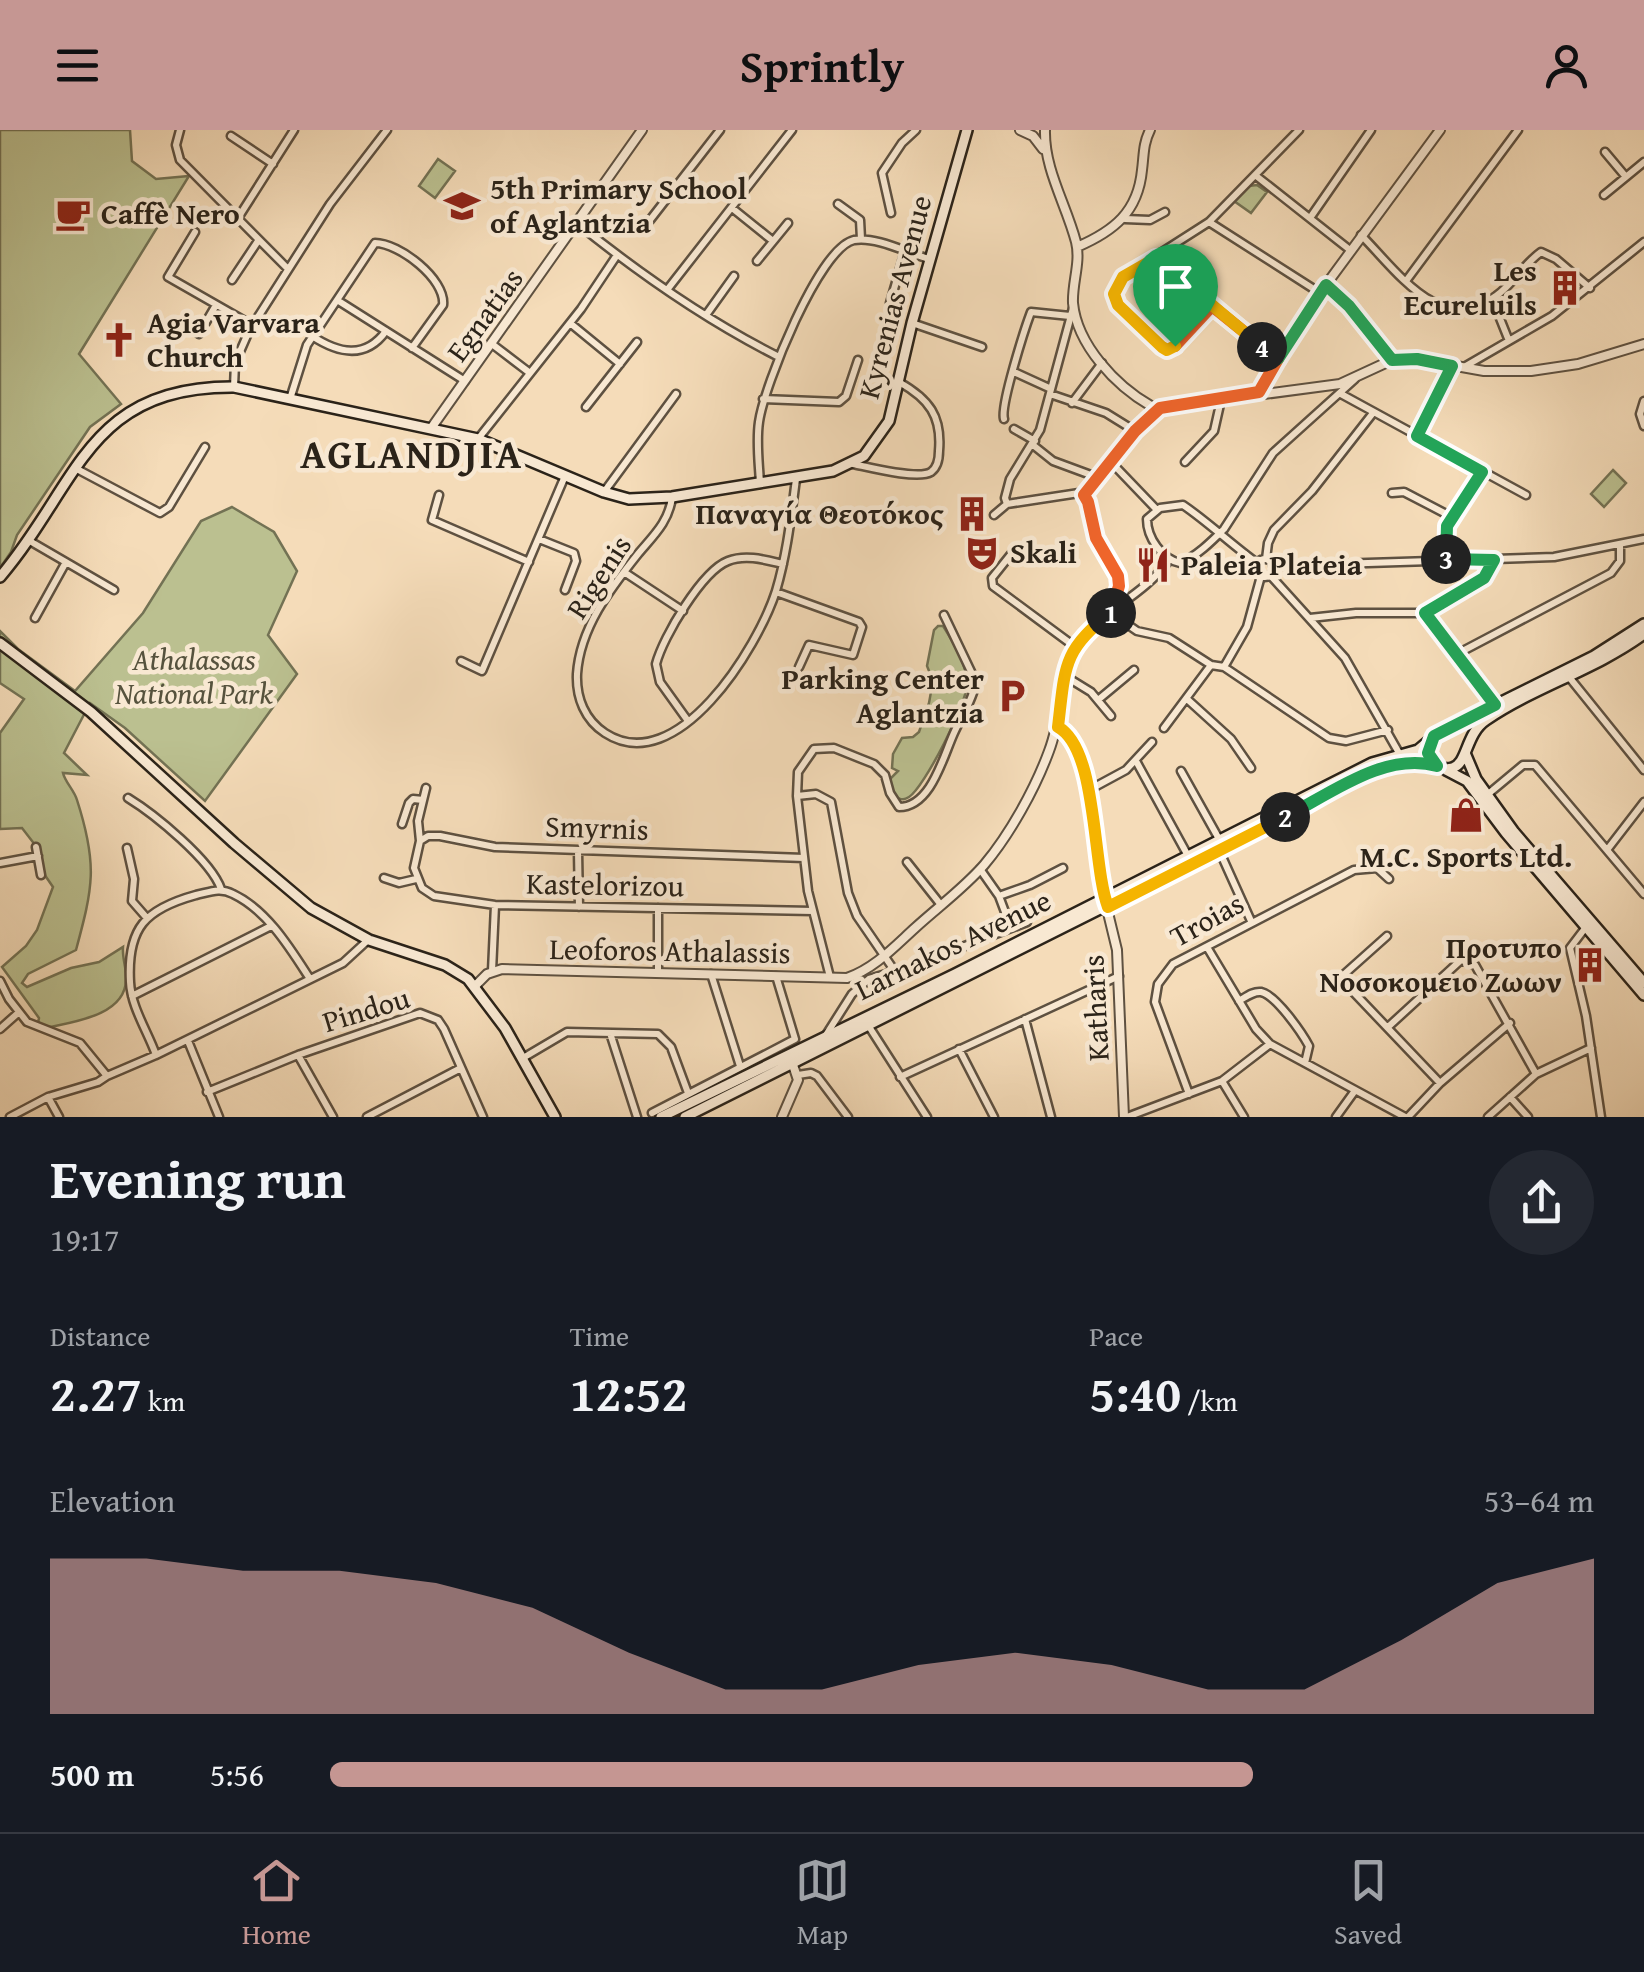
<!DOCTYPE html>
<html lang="en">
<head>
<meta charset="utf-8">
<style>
  body { margin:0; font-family:"Gentium Book Plus",serif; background:#242831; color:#f1f3f6; height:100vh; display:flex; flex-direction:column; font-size:38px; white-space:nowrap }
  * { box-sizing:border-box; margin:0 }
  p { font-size:32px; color:#9ea1a6 }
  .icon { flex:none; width:55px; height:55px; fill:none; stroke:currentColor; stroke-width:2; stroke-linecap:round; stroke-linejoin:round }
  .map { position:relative; height:987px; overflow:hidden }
  .details { display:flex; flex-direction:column; background:#171b24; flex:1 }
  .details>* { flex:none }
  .pin { position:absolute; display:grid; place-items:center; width:85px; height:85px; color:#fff; margin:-102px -42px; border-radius:50% 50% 50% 0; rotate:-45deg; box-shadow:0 0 10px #0007 }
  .pin .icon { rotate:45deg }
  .km { position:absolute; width:50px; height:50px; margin:-25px; border-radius:50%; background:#222; color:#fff; font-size:28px; line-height:50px; text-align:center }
  .round { display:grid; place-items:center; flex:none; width:105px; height:105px; border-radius:52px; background:#242831 }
  .overview { display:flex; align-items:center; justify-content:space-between; height:170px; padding:0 50px }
  h1 { font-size:55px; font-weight:600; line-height:75px }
  .metrics { display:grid; grid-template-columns:repeat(3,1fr); gap:15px; height:170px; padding:10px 50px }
  .metrics div { display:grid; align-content:center }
  .metrics b { font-size:50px; font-weight:600 }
  .metrics small { font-size:28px; font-weight:400 }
  .metrics p { font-size:28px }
  .chart { height:280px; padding:20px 50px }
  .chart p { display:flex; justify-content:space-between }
  .chart svg { width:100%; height:180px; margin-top:10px; fill:#c59692; opacity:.7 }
  ul { padding:0 50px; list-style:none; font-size:32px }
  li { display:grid; grid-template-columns:160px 120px 1fr; align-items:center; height:75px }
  li i { height:25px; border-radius:12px; background:#c59692 }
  header { display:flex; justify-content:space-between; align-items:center; height:130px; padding:0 50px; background:#c59692; color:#111; font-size:45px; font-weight:600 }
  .tabs { display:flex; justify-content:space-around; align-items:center; height:140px; border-top:2px solid #363941; background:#171b24; font-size:28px; color:#9ea1a6 }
  .tabs a { display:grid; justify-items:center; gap:5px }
  .tabs .active { color:#c59692 }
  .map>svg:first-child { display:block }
</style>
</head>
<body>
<header><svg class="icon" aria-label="menu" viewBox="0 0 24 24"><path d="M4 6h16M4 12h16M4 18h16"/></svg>Sprintly<svg class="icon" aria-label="person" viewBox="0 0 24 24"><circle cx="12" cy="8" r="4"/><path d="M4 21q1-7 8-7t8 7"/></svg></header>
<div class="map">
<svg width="1644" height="987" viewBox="0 0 1644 987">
  <rect width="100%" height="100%" fill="#f5dcb9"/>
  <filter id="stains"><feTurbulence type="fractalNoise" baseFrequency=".002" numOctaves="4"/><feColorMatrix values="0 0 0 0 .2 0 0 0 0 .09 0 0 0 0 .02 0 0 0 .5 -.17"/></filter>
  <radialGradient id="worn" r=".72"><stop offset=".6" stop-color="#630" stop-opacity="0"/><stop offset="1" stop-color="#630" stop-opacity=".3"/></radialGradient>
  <path fill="#bbc090" stroke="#737254" stroke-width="2.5" d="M0 0H130L132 31 156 49 189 46 79 224 121 274 90 297 17 405 11 422 0 438Z
    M438 29 455 41 435 68 419 56Z
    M1257 55 1267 62 1251 83 1234 71 1249 56Z
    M1613 340 1626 353 1604 377 1591 364Z
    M232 377 274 402 297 441 268 505 297 544 205 671 125 598 90 573 64 623 87 645 63 643C65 652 74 660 77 670 98 735 93 757 76 820L28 844 22 853 27 857 71 838 99 832 123 817C122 829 127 839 126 850 125 886 72 892 46 898L38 893 39 888 2 837 26 816 37 800 53 757 42 741 39 720 22 698 0 699V603L24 569 0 553V501L18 519 75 561 143 483 201 391Z
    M938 496H943C953 512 967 534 967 554 968 571 924 658 909 667 902 671 902 669 894 667L889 650 898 641 892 638 893 624 902 608 913 607 919 602 929 573 933 551 927 536 934 500Z"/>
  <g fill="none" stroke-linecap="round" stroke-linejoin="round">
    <defs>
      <path id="minor" d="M180 0 176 15 180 30 287 138
        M231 6 273 34
        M1605 22 1626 47
        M1255 45 1350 120
        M1604 65 1644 32
        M838 74 860 90 861 109
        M732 78 773 111
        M891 83 882 43 902 13 916 0
        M238 88 294 0
        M1310 88 1371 0
        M1125 89 1150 90 1165 82
        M650 90 720 0
        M1209 92 1320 163
        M578 94C640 144 706 190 777 226
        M195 102 168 147 252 195
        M1361 105C1396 140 1441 208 1496 166 1513 154 1524 134 1541 122L1556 129 1590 158
        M1156 127 1277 229
        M757 131 788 93
        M232 150 258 111
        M1406 151 1518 0
        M1326 155 1349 176 1392 230
        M667 160 792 0
        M337 170 465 251
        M1490 171 1495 176 1509 211
        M890 173 905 121
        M1211 175 1175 216 1167 220C1148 207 1122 186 1114 164L1123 147 1209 92 1299 0
        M706 185 734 146
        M570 193 620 234
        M912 193 982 217
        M199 204 216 175
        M312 206C338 223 365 230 386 201
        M492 214 530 243
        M1464 237 1552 186 1644 112
        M1014 242 1049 258
        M234 257 235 233 249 201 330 74 387 0
        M1050 264 1106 283 1135 301
        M1341 264 1526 365
        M290 269 307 215 375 113C399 113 446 149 443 175L412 218
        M763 269 839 272 846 266 858 230
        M1644 271 1640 284 1644 296
        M1072 273 1102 233
        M586 277 637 212
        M1004 289C1000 276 1025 198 1031 182L1070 186
        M1014 299 1035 311
        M1417 306 1452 236
        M478 309 581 179 617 125
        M1033 315 1053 331 1099 348
        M1111 332 1157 380
        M1185 332 1214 301 1221 270
        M853 334C868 337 918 350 931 342 938 337 939 329 939 321 942 286 929 269 899 252
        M75 338 160 383 169 377 205 317
        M760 354C759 333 756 312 759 292 764 256 819 118 854 110 876 106 908 123 929 129
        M604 362 676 264
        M1392 363 1404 362 1452 387
        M439 365 432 390 529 432
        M1084 365 1088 372 1096 407 1118 446 1119 457 1111 482
        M1084 365 1135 301 1160 278
        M672 367C669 392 653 406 638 424 610 459 580 498 577 544 576 568 585 590 605 603 677 650 758 517 776 461 787 424 791 387 796 349
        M1007 374 1005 368 1010 349 1040 300 1073 178
        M994 385 1007 374 1079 363 1084 365
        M539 409 574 423 576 431 565 460
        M28 410 114 460
        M1016 418 992 448 993 456 1074 516C1099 482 1144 466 1169 430
        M1266 429 1268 413 1274 400 1312 361 1373 283
        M1443 429 1447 396 1482 342
        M1256 438a9 9 0 1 1 18 0a9 9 0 1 1-18 0Z
        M1257 433C1232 415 1208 392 1183 375L1160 378 1147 389C1147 408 1162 429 1180 433 1196 427 1212 411 1224 399L1273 323 1355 249
        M1273 436 1554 427 1644 409
        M624 442 683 481
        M1270 445 1345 528 1399 623
        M776 462 859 492 862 497 853 525 809 515 799 537
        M1111 483 1137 501 1169 508 1211 535 1224 537 1329 608 1346 611 1388 600
        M1425 483 1495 575
        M35 488 66 432
        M1310 488 1356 483H1425L1483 448 1490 441 1493 430
        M1457 524 1611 443 1620 431V416
        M461 531 482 541 565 346
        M1224 537 1247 497 1261 446
        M1065 546 1091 562 1111 586
        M1569 547 1644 640
        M1187 569 1231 609 1251 638
        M1098 570 1134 540
        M688 591 660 552 656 534C663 507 702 441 728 431 746 424 766 430 783 434
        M1164 598 1211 535
        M1136 631 1187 724
        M1181 641 1219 709
        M1089 660 1126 640 1152 612
        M1487 665 1523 635H1535L1644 764
        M797 666 816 664 831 672 848 763 857 786 894 840
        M128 668C154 684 211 730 221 759
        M402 694 409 673 413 669 423 670
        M420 711 418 691 426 658
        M36 717 41 745
        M127 718 134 749 132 771 146 787
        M1219 720 1251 791
        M1607 720 1644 672
        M578 721 579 777
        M804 728 495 717 440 706H428L420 711 414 738 422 758 434 766 495 775 813 781
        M907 732 941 775
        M0 733 38 726
        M980 739 999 766 1011 798
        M384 748 399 753 416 749
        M999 766 1030 755 1063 738
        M1586 797 1570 818 1586 886 1601 987
        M1387 806 1340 848 1440 953
        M1207 817 1256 899 1270 914 1405 987
        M492 841 495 775
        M658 843V778
        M711 844 740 936
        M830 847 808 761 797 666 798 642 814 619 834 618 874 634 885 645 890 663 899 677C931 677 943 627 954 603 961 587 973 570 976 552L944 485
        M0 851 9 869 27 892 80 913 107 946 156 925C148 902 131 877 130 852 127 798 145 779 196 765 210 762 220 757 233 764 267 780 290 818 310 849
        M132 866 271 796
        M1239 871C1246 867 1253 861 1261 862 1276 865 1302 903 1309 916L1305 933
        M1025 889 1051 987
        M868 895 927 987
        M1388 897 1461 830 1475 835 1536 944
        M0 899 18 883
        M610 903 637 987
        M826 905 852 864 869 849 913 836 1027 792
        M188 911 219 987
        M959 919 994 987
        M156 925 343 833 368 810
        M298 925 333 987
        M523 928 567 902 658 904 671 917 688 963
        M798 945 811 943 817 946 848 987
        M900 947 1119 846
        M1222 951 1244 987
        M207 962 298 925 420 883 438 890 444 899 483 987
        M1189 964 1155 872 1158 854 1173 834 1354 740 1377 738 1389 749
        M48 967 59 987
        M1510 967 1528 987
        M652 983 795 909 776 846
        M10 987 48 967 98 952 107 946
        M367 987 459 939
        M1127 987 1222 951 1270 914
        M1336 987 1354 962
        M1408 987 1440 953 1510 893
        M1488 987 1536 944 1591 918"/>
      <path id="tertiary" d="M1020 0 1033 6 1043 19
        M1045 0C1044 39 1066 74 1076 112 1081 132 1072 153 1073 173 1077 215 1116 256 1151 276L1160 278 1340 254 1392 230 1417 229 1484 241H1531L1578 234 1644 214
        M1077 117C1114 101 1138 82 1142 40 1144 25 1143 14 1150 0
        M1259 262 1320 163 1440 0
        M432 297 642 0
        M1058 597 1070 608 1089 660 1101 754 1117 820 1124 987
        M475 856 487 844 502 839 847 848C875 838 894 817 915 798 938 777 964 758 984 735 1010 704 1035 659 1049 621 1062 587 1061 551 1074 516
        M782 987 798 950 792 932"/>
      <path id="secondary" d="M0 447C79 354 87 256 234 257L478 309 604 362 629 369 672 367 833 341 864 326 889 291 912 193 967 0
        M0 513 91 582 234 713 311 778 369 810 445 835 468 849 505 898 555 987
        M1465 623 1476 649 1514 702 1644 853
        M1446 640 1467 651 1506 703 1644 865
        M661 987 955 844 1372 633 1418 620 1437 604 1594 526 1644 494
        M685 987 1383 637C1398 633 1414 631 1429 634 1437 636 1444 641 1452 638 1468 634 1465 604 1486 590 1536 556 1595 540 1644 504"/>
    </defs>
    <use href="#minor" stroke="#5e5141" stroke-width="11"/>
    <use href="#tertiary" stroke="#5e5141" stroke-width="12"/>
    <use href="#secondary" stroke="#2b2319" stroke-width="14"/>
    <use href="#minor" stroke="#f8e8d2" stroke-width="6"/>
    <use href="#tertiary" stroke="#f8e8d2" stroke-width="8"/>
    <use href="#secondary" stroke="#f8e8d2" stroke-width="9"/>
  </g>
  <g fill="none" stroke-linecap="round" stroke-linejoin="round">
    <defs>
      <path id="split-1" d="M1111 483 1119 456 1118 446 1096 408 1088 372 1084 365 1135 301 1160 278 1259 262 1278 229 1212 176 1175 216"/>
      <path id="split-2" d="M1111 483C1062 519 1065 539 1058 597 1098 619 1092 735 1108 777L1285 687"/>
      <path id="split-3" d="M1285 687C1330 664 1385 621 1437 636L1428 623 1434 606 1495 575 1425 483 1484 448 1494 430 1446 429"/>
      <path id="split-4" d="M1262 217 1278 229 1326 155 1349 176 1392 230 1417 229 1452 236 1417 306 1482 342 1447 396 1446 429"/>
      <path id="split-5" d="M1175 216 1167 220 1162 217 1118 175 1114 164 1123 147 1156 128 1262 217"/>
    </defs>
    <use href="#split-1" stroke="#fff" stroke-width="20"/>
    <use href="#split-2" stroke="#fff" stroke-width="20"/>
    <use href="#split-3" stroke="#fff" stroke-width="20"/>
    <use href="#split-4" stroke="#fff" stroke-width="20"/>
    <use href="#split-5" stroke="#fff" stroke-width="20"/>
    <use href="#split-1" stroke="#f0652b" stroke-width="12"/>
    <use href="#split-2" stroke="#f5b400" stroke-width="12"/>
    <use href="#split-3" stroke="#22a559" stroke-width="12"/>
    <use href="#split-4" stroke="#22a559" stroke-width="12"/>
    <use href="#split-5" stroke="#f5b400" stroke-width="12"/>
  </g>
  <defs>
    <symbol id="school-bare" viewBox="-9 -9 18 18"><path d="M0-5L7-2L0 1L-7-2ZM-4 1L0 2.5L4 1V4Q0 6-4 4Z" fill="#8f2418" stroke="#f8e8d2" stroke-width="2.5" paint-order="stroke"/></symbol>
    <symbol id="cafe-bare" viewBox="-9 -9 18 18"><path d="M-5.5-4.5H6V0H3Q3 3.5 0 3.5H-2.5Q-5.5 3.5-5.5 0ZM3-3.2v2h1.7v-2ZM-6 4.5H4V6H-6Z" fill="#8f2418" stroke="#f8e8d2" stroke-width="2.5" paint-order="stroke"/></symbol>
    <symbol id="building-bare" viewBox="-9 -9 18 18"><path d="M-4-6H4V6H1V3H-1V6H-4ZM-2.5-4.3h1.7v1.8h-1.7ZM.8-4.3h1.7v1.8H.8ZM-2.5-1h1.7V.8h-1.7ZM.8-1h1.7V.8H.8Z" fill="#8f2418" stroke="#f8e8d2" stroke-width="2.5" paint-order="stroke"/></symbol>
    <symbol id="church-bare" viewBox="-9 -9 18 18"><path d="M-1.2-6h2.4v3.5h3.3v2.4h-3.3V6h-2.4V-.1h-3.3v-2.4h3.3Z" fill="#8f2418" stroke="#f8e8d2" stroke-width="2.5" paint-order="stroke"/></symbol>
    <symbol id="theatre-bare" viewBox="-9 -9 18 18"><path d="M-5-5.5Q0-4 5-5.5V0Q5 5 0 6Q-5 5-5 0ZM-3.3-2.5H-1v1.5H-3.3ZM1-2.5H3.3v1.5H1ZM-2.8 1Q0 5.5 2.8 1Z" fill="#8f2418" stroke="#f8e8d2" stroke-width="2.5" paint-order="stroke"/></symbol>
    <symbol id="restaurant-bare" viewBox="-9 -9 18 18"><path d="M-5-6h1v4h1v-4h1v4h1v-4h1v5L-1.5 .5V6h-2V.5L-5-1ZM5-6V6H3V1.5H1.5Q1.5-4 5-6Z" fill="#8f2418" stroke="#f8e8d2" stroke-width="2.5" paint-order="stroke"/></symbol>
    <symbol id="parking-bare" viewBox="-9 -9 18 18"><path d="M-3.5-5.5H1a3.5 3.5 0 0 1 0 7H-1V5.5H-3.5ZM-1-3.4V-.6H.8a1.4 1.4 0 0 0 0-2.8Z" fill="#8f2418" stroke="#f8e8d2" stroke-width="2.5" paint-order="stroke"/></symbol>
    <symbol id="shop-bare" viewBox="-9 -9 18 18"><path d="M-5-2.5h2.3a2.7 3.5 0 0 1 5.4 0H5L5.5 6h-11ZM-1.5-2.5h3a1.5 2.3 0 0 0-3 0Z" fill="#8f2418" stroke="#f8e8d2" stroke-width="2.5" paint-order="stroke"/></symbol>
  </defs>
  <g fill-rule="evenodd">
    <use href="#school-bare" x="437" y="51" width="50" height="50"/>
    <use href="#cafe-bare" x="48" y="59" width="50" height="50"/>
    <use href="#building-bare" x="1540" y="133" width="50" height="50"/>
    <use href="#church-bare" x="94" y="185" width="50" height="50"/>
    <use href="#building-bare" x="947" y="359" width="50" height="50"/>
    <use href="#theatre-bare" x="957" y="398" width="50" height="50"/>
    <use href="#restaurant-bare" x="1128" y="410" width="50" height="50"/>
    <use href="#parking-bare" x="987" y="541" width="50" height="50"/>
    <use href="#shop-bare" x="1441" y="660" width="50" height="50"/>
    <use href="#building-bare" x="1565" y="810" width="50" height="50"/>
  </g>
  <g text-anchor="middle" stroke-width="9" stroke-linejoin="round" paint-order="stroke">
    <g font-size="30" font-weight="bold" fill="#2b2319" stroke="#f8e8d2" text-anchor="start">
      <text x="490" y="69">5th Primary School<tspan x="490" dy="34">of Aglantzia</tspan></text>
      <text x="101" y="94">Caffè Nero</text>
      <text x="1537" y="151" text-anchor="end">Les<tspan x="1537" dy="34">Ecureluils</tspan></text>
      <text x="147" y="203">Agia Varvara<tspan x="147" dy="34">Church</tspan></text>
      <text x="944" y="394" text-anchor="end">Παναγία Θεοτόκος</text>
      <text x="1010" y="433">Skali</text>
      <text x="1181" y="445">Paleia Plateia</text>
      <text x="984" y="559" text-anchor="end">Parking Center<tspan x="984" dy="34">Aglantzia</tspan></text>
      <text x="1466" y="737" text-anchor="middle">M.C. Sports Ltd.</text>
      <text x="1562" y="828" text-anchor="end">Προτυπο<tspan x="1562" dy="34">Νοσοκομειο Ζωων</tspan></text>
    </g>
    <g font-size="30" fill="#2b2319" stroke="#f8e8d2">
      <text transform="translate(895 167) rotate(-75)" y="10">Kyrenias Avenue</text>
      <text transform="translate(485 185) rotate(-54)" y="10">Egnatias</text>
      <text transform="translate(599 447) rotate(-57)" y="10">Rigenis</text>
      <text transform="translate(597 698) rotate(2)" y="10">Smyrnis</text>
      <text transform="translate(605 755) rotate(1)" y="10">Kastelorizou</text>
      <text transform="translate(1207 790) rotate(-29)" y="10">Troias</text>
      <text transform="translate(953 815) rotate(-26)" y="10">Larnakos Avenue</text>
      <text transform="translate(670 821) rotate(1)" y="10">Leoforos Athalassis</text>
      <text transform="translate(1096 878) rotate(-93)" y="10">Katharis</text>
      <text transform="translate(366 880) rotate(-17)" y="10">Pindou</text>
    </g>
    <g font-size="30" font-style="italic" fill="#56523d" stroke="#f8e8d2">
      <text x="194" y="540">Athalassas<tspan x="194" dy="34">National Park</tspan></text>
    </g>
    <g font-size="40" font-weight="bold" letter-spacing="2.5" fill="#2b2319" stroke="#f8e8d2">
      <text x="412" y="338">AGLANDJIA</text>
    </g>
  </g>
  <rect width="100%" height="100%" filter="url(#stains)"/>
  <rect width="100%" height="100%" fill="url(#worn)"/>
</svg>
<div class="pin" style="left:1175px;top:216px;background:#1e9e55"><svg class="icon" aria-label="arrive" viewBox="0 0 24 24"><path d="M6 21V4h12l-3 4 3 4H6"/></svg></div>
<b class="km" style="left:1111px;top:483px">1</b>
<b class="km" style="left:1285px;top:687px">2</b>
<b class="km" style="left:1446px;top:429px">3</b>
<b class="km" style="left:1262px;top:217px">4</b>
</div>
<section class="details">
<div class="overview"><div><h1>Evening run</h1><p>19:17</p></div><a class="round"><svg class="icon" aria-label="share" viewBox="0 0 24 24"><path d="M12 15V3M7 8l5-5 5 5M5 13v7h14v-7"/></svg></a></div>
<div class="metrics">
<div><p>Distance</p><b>2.27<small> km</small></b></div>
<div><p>Time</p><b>12:52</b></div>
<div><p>Pace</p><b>5:40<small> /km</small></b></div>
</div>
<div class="chart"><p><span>Elevation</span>53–64 m</p>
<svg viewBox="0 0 160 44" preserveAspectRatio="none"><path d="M0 44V6L10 6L20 9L30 9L40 12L50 18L60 29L70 38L80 38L90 32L100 29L110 32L120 38L130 38L140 26L150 12L160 6V44z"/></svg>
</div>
<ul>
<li><b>500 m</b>5:56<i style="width:73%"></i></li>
</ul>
</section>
<nav class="tabs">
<a class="active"><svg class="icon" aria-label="home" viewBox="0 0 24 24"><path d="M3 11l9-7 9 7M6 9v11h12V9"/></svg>Home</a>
<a><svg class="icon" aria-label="map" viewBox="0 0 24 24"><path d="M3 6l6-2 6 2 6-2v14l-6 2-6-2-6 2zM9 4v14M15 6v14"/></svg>Map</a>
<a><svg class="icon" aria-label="saved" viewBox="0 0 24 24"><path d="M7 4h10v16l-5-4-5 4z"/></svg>Saved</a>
</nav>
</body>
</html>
